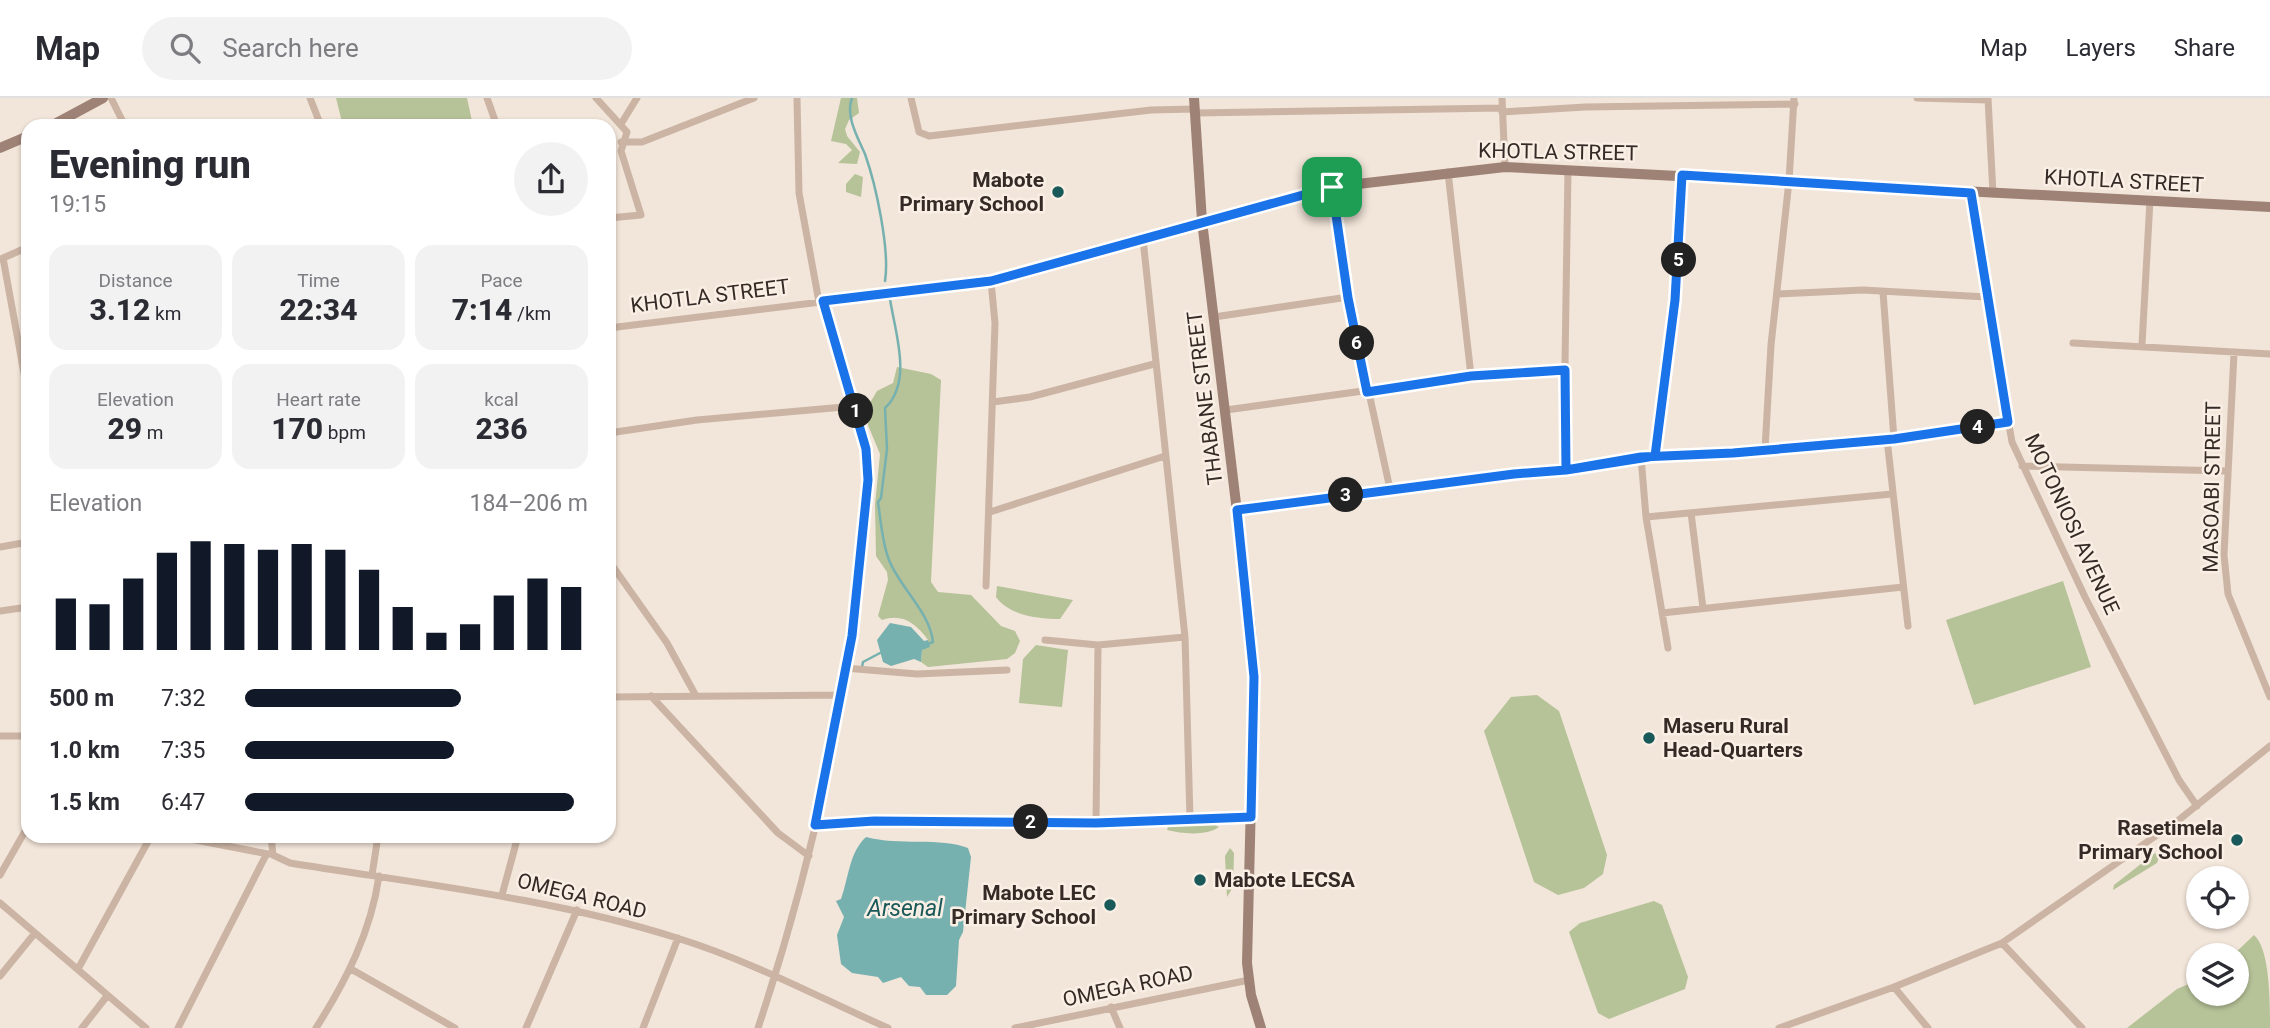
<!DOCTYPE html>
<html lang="en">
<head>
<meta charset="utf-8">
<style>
  body { margin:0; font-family:Roboto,sans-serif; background:#f2f2f3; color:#2b2b33; height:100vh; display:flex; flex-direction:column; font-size:26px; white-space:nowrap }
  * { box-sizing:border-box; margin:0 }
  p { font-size:23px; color:#7c7c81 }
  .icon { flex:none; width:38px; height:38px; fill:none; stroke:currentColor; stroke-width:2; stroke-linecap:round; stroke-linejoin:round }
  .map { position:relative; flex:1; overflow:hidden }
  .sheet { position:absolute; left:21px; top:21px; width:595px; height:724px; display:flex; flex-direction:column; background:#fff; border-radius:21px; box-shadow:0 2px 5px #0004 }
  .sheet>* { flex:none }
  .fabs { position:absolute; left:2186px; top:768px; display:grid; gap:14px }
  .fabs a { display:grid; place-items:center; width:63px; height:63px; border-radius:50%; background:#fff; box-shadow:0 2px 5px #0004; font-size:35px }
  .pin { position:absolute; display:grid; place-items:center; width:60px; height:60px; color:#fff; margin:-30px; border-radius:14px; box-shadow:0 4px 10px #0006 }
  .km { position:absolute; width:35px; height:35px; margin:-18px; border-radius:50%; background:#222; color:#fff; font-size:19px; line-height:35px; text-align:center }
  .round { display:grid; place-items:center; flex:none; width:74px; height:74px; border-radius:37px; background:#f2f2f3 }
  .headline { display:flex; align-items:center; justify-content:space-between; height:119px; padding:0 28px }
  h1 { font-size:38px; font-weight:800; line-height:52px }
  .metrics { display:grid; grid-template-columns:repeat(3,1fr); gap:10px; height:119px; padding:7px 28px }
  .metrics div { display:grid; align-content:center; border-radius:18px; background:#f2f2f3; text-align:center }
  .metrics b { font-size:30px; font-weight:800 }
  .metrics small { font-size:19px; font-weight:400 }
  .metrics p { font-size:19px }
  .chart { height:196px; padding:14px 28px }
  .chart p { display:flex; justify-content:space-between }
  .chart svg { width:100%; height:126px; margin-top:7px; stroke:#111827; stroke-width:6 }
  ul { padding:0 28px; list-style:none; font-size:23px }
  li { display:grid; grid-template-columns:112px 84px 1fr; align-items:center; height:52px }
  li i { height:18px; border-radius:9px; background:#111827 }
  header { display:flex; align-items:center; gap:42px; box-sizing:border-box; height:98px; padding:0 35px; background:#fff; border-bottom:2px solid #e1e1e2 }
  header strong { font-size:33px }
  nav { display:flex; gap:38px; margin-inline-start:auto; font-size:24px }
  .search { width:490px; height:63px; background:#f2f2f3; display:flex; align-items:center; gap:18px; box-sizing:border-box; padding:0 24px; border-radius:38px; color:#7c7c81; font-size:26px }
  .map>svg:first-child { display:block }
</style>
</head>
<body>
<header>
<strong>Map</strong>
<div class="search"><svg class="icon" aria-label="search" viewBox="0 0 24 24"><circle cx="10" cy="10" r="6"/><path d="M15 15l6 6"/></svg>Search here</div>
<nav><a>Map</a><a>Layers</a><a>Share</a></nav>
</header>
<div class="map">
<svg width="2270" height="930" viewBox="0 0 2270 930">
  <rect width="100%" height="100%" fill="#f2e5d9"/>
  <path fill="#b6c298" d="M336 0H467L473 28H343Z
    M841 0H857L859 15 849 22 845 31 847 38 860 54 857 66 838 65 852 52 846 46 831 43Z
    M855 76 863 79 861 99 846 94V86Z
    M897 269 931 276 941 282 931 484 938 494 971 497 1001 528 1015 533 1020 543 1015 555 1007 561 928 569 921 564 922 552 928 542C916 525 902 515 882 522L878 518 888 482 887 474 876 458 875 407 880 356 868 327 867 310 877 293 893 285Z
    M2063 483 2091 569 1974 607 1946 522Z
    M997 488 1073 502 1060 521C1038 521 1010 518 996 499Z
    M1036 547 1068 552 1062 609 1019 605 1023 561Z
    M1537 597 1559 613 1607 757 1603 776 1584 790 1558 797 1534 784 1484 633 1511 599Z
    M1178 727H1215L1219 729C1207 738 1183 736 1167 732L1168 729Z
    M1230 750 1234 755 1233 789 1227 799 1225 758Z
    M2155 755 2159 759 2157 765 2113 792 2114 787Z
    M1654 803 1662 807 1688 879 1685 891 1609 921 1598 915 1569 834 1580 825Z
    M2254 837C2270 851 2270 903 2270 930H2127L2177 891 2198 882V896H2236V858L2233 857Z"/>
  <path fill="#76b1b0" d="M890 525 911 529 924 543 928 542 930 549 922 552 921 564 914 561 891 568 883 564 877 542Z
    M866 739C899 748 941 739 968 750L971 759 963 834 959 842 956 888 947 897H926L920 889 909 888 901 879 883 885 878 879 852 875 841 866 837 837 844 819 836 803 841 801C849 779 849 755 866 739Z"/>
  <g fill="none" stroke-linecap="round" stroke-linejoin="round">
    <path stroke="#76b1b0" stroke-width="2.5" d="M852 0C845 18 858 40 865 56 876 87 890 152 885 183
      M890 201C895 234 913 284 885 310L887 351 881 400 878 404C881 424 882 444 889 462 900 490 930 514 933 544L928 546
      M862 569 863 564 880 555"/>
    <path stroke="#cbb4a4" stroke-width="7" d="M111 0 125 28
      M310 0 321 28
      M487 0 497 28
      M596 0 627 34 621 53 641 117 609 120
      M797 0 799 95 819 204
      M911 0 919 34 929 38 1151 12 1195 11
      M1502 0 1505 69
      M1917 0 1988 2
      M1988 0 1993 96
      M1502 14 1585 9 1795 6
      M1195 15 1502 10
      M621 26 637 0
      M621 44H642L754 0
      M1448 74 1471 278
      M1332 89 1348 199 1390 391
      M1971 95 1986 199 2012 344 2085 499 2179 682 2197 708
      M1143 141 1185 539 1190 721
      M3 160 28 297
      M1 161 28 149
      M1883 194 1894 341
      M1777 196 1863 192 1986 199
      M1214 219 1348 199
      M609 230 991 183 1066 165 1202 123
      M2073 245 2270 256
      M2142 247 2150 102
      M2234 255 2224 457 2228 496 2270 599
      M993 304 1030 299 1154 266
      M1226 312 1471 278 1565 272
      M609 335 697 322 855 308
      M1887 341 1908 528
      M1765 351 1771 247 1789 83 1794 0
      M1655 358 1675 202 1681 133 1682 77
      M1641 359 1646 419 1668 550
      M2022 368 2227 373
      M1566 372 1564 330 1568 72
      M1237 412 1515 375 1566 372 1641 359 1733 355 1894 341 2008 324
      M990 414 1165 358
      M1691 415 1703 510
      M1646 419 1892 396
      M0 449 28 444
      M609 463 667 545 696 598
      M986 488 995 225 991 183
      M0 513 28 509
      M1662 515 1903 489
      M1045 542 1098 547 1185 539
      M845 570 917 576 1007 572
      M651 598 778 735 809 758
      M609 599 840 597
      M0 638H28
      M1096 725 1098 547
      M815 727 874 723 1096 725 1251 719
      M175 738 268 756
      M271 738 273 757 290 765C420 786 551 800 677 840 751 863 818 899 888 930
      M0 777 28 728
      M372 777 378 738
      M502 797 518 738
      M0 805 146 930
      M2002 845 2082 930
      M78 871 151 738
      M351 871 455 930
      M0 878 35 835
      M1894 889 1928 930
      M1111 909 1120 930
      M82 930 107 898
      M178 930 266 757
      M316 930C346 883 371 834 379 778
      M526 930 577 812
      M643 930 678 840
      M758 930C805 789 839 642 857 495 863 448 874 399 866 352 858 301 836 253 823 203
      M1015 930 1249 882
      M1779 930 1894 889 2002 845 2180 721 2270 648"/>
    <path stroke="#9f8276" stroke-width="10" d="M1194 0 1202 123 1251 530 1254 579 1247 865 1251 897 1261 930
      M51 28 103 0
      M0 50 28 38
      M1202 123 1332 89 1505 69 2270 109"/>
  </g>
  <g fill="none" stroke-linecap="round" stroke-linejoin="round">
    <defs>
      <path id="route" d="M1332 89 991 183 823 203 866 351 868 382 852 538 815 727 874 723 1096 725 1251 719 1254 579 1237 412 1514 376 1566 372 1641 359 1733 355 1894 341 2008 324 1971 95 1682 77 1675 202 1655 358 1566 372 1565 272 1471 278 1367 294 1348 200 1332 89"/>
    </defs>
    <use href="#route" stroke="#fff" stroke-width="14"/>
    <use href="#route" stroke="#1a73e8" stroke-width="9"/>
  </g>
  <g fill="#1a5959" stroke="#faefe5" stroke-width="2.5">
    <circle cx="1058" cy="94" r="7"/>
    <circle cx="1649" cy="640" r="7"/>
    <circle cx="2237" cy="742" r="7"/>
    <circle cx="1200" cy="782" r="7"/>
    <circle cx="1110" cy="807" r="7"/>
  </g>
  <g text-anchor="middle" stroke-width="5" stroke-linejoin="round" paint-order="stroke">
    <g font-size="21" fill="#362a26" stroke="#faefe5">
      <text transform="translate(1558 54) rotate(1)" y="7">KHOTLA STREET</text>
      <text transform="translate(2124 83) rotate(3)" y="7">KHOTLA STREET</text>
      <text transform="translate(710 198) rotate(-7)" y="7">KHOTLA STREET</text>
      <text transform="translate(1205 300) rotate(-97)" y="7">THABANE STREET</text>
      <text transform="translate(2212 389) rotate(-89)" y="7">MASOABI STREET</text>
      <text transform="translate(2072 426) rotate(65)" y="7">MOTONIOSI AVENUE</text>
      <text transform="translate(582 798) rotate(14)" y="7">OMEGA ROAD</text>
      <text transform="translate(1128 888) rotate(-12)" y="7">OMEGA ROAD</text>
    </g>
    <g font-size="21" font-weight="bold" fill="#362a26" stroke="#faefe5" text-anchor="end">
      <text x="1044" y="89">Mabote<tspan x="1044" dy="24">Primary School</tspan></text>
      <text x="1663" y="635" text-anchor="start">Maseru Rural<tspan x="1663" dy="24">Head-Quarters</tspan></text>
      <text x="2223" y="737">Rasetimela<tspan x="2223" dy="24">Primary School</tspan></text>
      <text x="1214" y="789" text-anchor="start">Mabote LECSA</text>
      <text x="1096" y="802">Mabote LEC<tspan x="1096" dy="24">Primary School</tspan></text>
    </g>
    <g font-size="23" font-style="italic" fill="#1a5959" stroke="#faefe5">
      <text x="905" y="818">Arsenal</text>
    </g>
  </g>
</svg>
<div class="fabs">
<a><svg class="icon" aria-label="locate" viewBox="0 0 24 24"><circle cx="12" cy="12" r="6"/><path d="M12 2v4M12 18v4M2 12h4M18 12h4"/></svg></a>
<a><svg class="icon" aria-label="layers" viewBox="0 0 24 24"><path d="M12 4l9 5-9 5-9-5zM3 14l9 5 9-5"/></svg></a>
</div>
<div class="pin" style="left:1332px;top:89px;background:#1e9e55"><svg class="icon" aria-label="arrive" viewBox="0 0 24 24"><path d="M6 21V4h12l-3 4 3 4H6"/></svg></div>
<b class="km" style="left:856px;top:313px">1</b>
<b class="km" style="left:1031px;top:724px">2</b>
<b class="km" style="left:1346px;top:397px">3</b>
<b class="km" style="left:1978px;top:329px">4</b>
<b class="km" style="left:1679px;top:162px">5</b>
<b class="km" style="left:1357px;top:245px">6</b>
<section class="sheet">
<div class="headline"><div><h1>Evening run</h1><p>19:15</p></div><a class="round"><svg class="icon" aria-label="share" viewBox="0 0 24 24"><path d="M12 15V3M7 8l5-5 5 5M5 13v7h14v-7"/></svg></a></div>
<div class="metrics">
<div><p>Distance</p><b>3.12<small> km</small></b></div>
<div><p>Time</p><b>22:34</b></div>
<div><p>Pace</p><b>7:14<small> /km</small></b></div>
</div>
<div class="metrics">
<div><p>Elevation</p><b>29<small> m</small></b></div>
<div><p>Heart rate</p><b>170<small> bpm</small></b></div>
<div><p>kcal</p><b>236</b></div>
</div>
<div class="chart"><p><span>Elevation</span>184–206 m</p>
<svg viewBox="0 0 160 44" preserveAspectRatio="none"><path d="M5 44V26M15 44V28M25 44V19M35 44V10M45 44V6M55 44V7M65 44V9M75 44V7M85 44V9M95 44V16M105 44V29M115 44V38M125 44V35M135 44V25M145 44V19M155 44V22"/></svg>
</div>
<ul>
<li><b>500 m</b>7:32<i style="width:63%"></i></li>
<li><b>1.0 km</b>7:35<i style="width:61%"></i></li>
<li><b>1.5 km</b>6:47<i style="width:96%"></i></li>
</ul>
</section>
</div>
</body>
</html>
